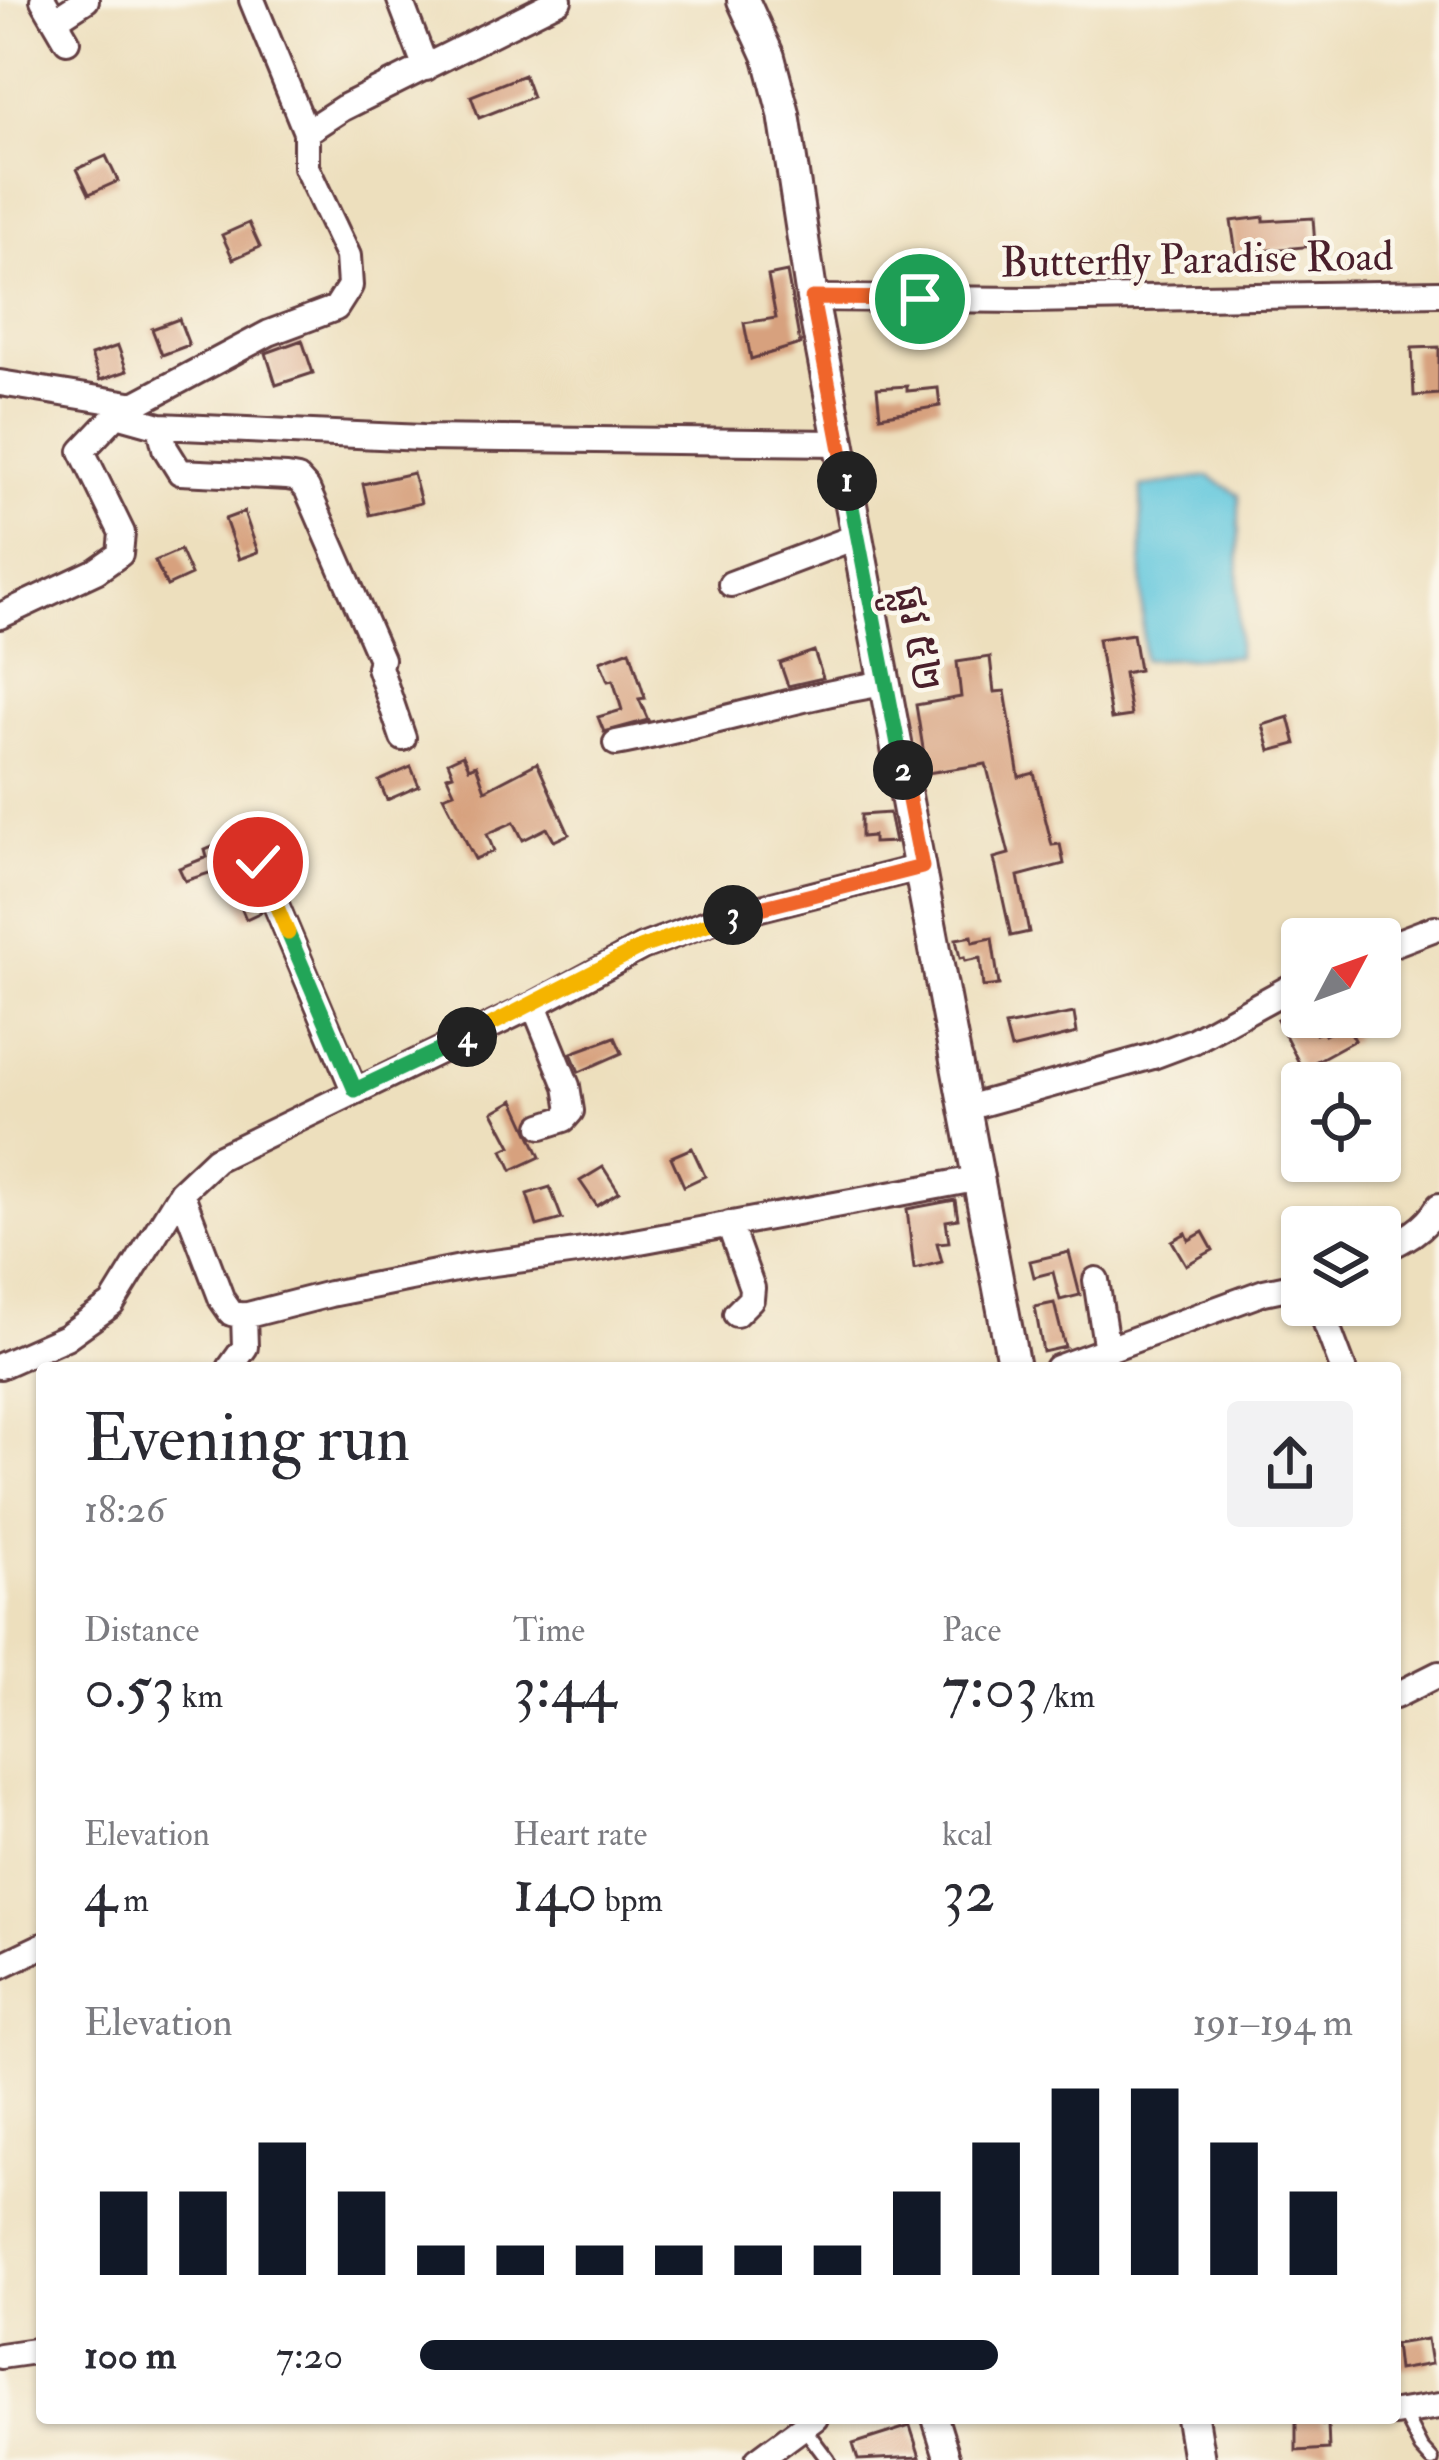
<!DOCTYPE html>
<html lang="en">
<head>
<meta charset="utf-8">
<style>
  body { margin:0; font-family:"IM FELL Double Pica","Noto Sans Khmer",serif; background:#f2f2f3; color:#2b2b33; height:100vh; display:flex; flex-direction:column; font-size:45px; white-space:nowrap }
  * { box-sizing:border-box; margin:0 }
  p { font-size:39px; color:#7c7c81 }
  .icon { flex:none; width:66px; height:66px; fill:none; stroke:currentColor; stroke-width:2; stroke-linecap:round; stroke-linejoin:round }
  .map { position:relative; flex:1; overflow:hidden }
  .panel { position:absolute; left:36px; top:1362px; width:1365px; height:1062px; display:flex; flex-direction:column; background:#fff; border-radius:12px; box-shadow:0 3px 9px #0004 }
  .panel>* { flex:none }
  .needle { width:78px; rotate:49deg }
  .tools { position:absolute; left:1281px; top:918px; display:grid; gap:24px }
  .tools a { display:grid; place-items:center; width:120px; height:120px; border-radius:12px; background:#fff; box-shadow:0 3px 9px #0004; font-size:60px }
  .pin { position:absolute; display:grid; place-items:center; width:102px; height:102px; color:#fff; margin:-51px; border:6px solid #fff; border-radius:50%; box-shadow:0 3px 12px #0007 }
  .km { position:absolute; width:60px; height:60px; margin:-30px; border-radius:50%; background:#222; color:#fff; font-size:33px; line-height:60px; text-align:center }
  .round { display:grid; place-items:center; flex:none; width:126px; height:126px; border-radius:12px; background:#f2f2f3 }
  .summary { display:flex; align-items:center; justify-content:space-between; height:204px; padding:0 48px }
  h1 { font-size:66px; font-weight:600; line-height:90px }
  .metrics { display:grid; grid-template-columns:repeat(3,1fr); gap:18px; height:204px; padding:12px 48px }
  .metrics div { display:grid; align-content:center }
  .metrics b { font-size:60px; font-weight:600 }
  .metrics small { font-size:33px; font-weight:400 }
  .metrics p { font-size:33px }
  .chart { height:336px; padding:24px 48px }
  .chart p { display:flex; justify-content:space-between }
  .chart svg { width:100%; height:216px; margin-top:12px; stroke:#111827; stroke-width:6 }
  ul { padding:0 48px; list-style:none; font-size:39px }
  li { display:grid; grid-template-columns:192px 144px 1fr; align-items:center; height:90px }
  li i { height:30px; border-radius:15px; background:#111827 }
  .map>svg:first-child { display:block }
</style>
</head>
<body>
<div class="map">
<svg width="1439" height="2460" viewBox="0 0 1439 2460">
  <rect width="100%" height="100%" fill="#fbf7ec"/>
  <filter id="ink" filterUnits="userSpaceOnUse"><feTurbulence type="fractalNoise" baseFrequency=".00833" numOctaves="2"/><feDisplacementMap in="SourceGraphic" scale="24" xChannelSelector="R" yChannelSelector="G"/><feConvolveMatrix kernelMatrix="1 2 1 2 8 2 1 2 1" color-interpolation-filters="sRGB"/></filter>
  <filter id="wash" filterUnits="userSpaceOnUse"><feTurbulence type="fractalNoise" baseFrequency=".004" numOctaves="4" result="noise"/><feDisplacementMap in="SourceGraphic" scale="48" xChannelSelector="R" yChannelSelector="G"/><feGaussianBlur stdDeviation="2.7" result="paint"/><feColorMatrix in="noise" values="0 0 0 0 0 0 0 0 0 0 0 0 0 0 0 0 0 1.4 0 .05"/><feComposite in="paint" operator="in"/></filter>
  <g filter="url(#wash)">
    <rect width="100%" height="100%" fill="#eddfbd"/>
    <path fill="#5fc6dc" stroke="#547284" stroke-width="3" d="M1209 476 1239 495 1238 656 1143 660 1141 487Z"/>
    <g id="blocks">
      <path fill="#d7a17e" d="M524 75 532 97 479 118 471 96Z
        M106 156 118 181 89 194 77 169Z
        M1264 217V221L1313 218 1315 246 1236 253 1231 221Z
        M249 223 260 247 233 259 222 235Z
        M787 272 800 344 751 359 744 323 776 318 768 276Z
        M179 319 189 345 162 355 152 329Z
        M302 340 313 373 276 385 266 353Z
        M118 346 127 371 100 380 91 355Z
        M1439 347V394L1414 396 1412 348Z
        M907 386V391L938 388 940 406 880 416 877 388Z
        M413 473 421 503 370 515 363 484Z
        M244 512 258 552 239 559 225 519Z
        M180 550 191 575 167 586 155 561Z
        M1133 634 1139 670 1124 673 1131 716 1111 719 1098 639Z
        M630 650 645 698 639 699 648 720 604 732 598 717 622 710 613 680 608 681 600 661Z
        M814 651 823 678 788 686 780 663Z
        M990 657 994 692 1005 691 1019 777 1034 773 1052 845 1060 844 1064 864 1018 876 1029 932 1011 936 994 858 1009 854 986 764 927 773 916 705 961 697 957 662Z
        M1289 717 1296 744 1270 751 1263 725Z
        M463 755 469 768 476 765 485 790 537 763 569 834 554 841 547 828 523 840 514 822 487 834 494 851 475 859 443 796 454 792 447 776 453 774 448 762Z
        M411 767 419 786 387 800 379 781Z
        M889 813 895 842 873 843V836L861 837V815Z
        M255 829 262 846 251 847 242 861 261 912 246 919 224 868 185 881 179 868 207 857 205 850Z
        M972 936 973 942 992 938 999 985 983 987 980 958 965 961 964 957 960 958 956 939Z
        M1302 1006V1017H1307L1316 1034 1323 1031 1325 1035 1346 1024 1355 1040 1302 1069 1277 1019Z
        M1074 1013 1077 1033 1011 1049 1005 1026Z
        M615 1037 622 1053 579 1072 571 1053Z
        M514 1100 540 1157 512 1170 503 1150 511 1146 493 1112Z
        M692 1148 705 1176 684 1186 671 1157Z
        M603 1167 619 1192 597 1206 580 1181Z
        M550 1187 562 1219 537 1226 527 1194Z
        M955 1200 958 1219 946 1221 949 1242 937 1243 942 1262 914 1269 907 1209Z
        M1203 1232 1213 1250 1186 1265 1172 1241 1186 1233 1189 1240Z
        M1069 1252 1080 1295 1060 1300 1053 1272 1034 1277 1030 1261Z
        M1054 1303 1065 1347 1043 1352 1035 1307Z
        M1427 2339 1431 2364 1398 2370 1395 2344Z
        M1296 2418H1323V2425L1328 2424 1329 2449 1296 2451Z
        M910 2426 920 2457 858 2460 853 2444Z"/>
    </g>
  </g>
  <g filter="url(#ink)">
    <use href="#blocks" fill-opacity="0" stroke="#623c41" stroke-width="3"/>
    <g fill="none" stroke-linecap="round" stroke-linejoin="round">
      <defs>
        <path id="service" d="M1403 2413 1421 2448 1432 2460
          M804 2428 828 2460"/>
        <path id="minor" d="M43 0 67 41
          M252 0 306 132
          M400 0 426 68
          M55 20 86 0
          M812 298 1027 300 1439 293
          M0 383 136 405
          M117 414 160 426 423 438 840 443
          M160 426 165 448 180 472 287 477 298 479 307 489 381 659 379 667 403 738
          M731 584 858 536
          M0 616 96 571 120 554 122 533 82 451 117 414 269 333 336 308 350 286 348 256 306 167V132L343 108 559 0
          M616 743C707 726 795 697 886 683
          M258 862 354 1090
          M1380 949 1435 928
          M534 1005 567 1086 571 1111 564 1119 542 1126
          M966 1108 1153 1056 1193 1041 1302 981
          M181 1192 222 1300 231 1313 244 1316 330 1294 471 1266 591 1250 981 1178
          M729 1224 752 1288 751 1299 736 1314
          M1380 1251C1404 1240 1425 1230 1439 1206
          M1096 1280 1107 1351
          M1319 1305 1343 1368
          M0 1366 66 1337 112 1304 181 1192 216 1159 534 1005 642 947 714 920 922 867
          M230 1368 245 1347 244 1316
          M1057 1368 1264 1292 1302 1284
          M1395 1696 1439 1674
          M0 1966 42 1946
          M0 2356 42 2350
          M1395 2413 1439 2406
          M935 2418 948 2460
          M758 2460 815 2418"/>
        <path id="tertiary" d="M743 0 769 57 784 114 812 298 1014 1368
          M1192 2418 1199 2460"/>
      </defs>
      <use href="#service" stroke="#623c41" stroke-width="18"/>
      <use href="#minor" stroke="#623c41" stroke-width="30"/>
      <use href="#tertiary" stroke="#623c41" stroke-width="36"/>
      <use href="#service" stroke="#fff" stroke-width="12"/>
      <use href="#minor" stroke="#fff" stroke-width="24"/>
      <use href="#tertiary" stroke="#fff" stroke-width="30"/>
    </g>
  </g>
  <g fill="none" stroke-linecap="round" stroke-linejoin="round" filter="url(#ink)">
    <defs>
      <path id="split-1" d="M847 481 812 298 920 299"/>
      <path id="split-2" d="M847 481 903 770"/>
      <path id="split-3" d="M733 915 922 867 903 770"/>
      <path id="split-4" d="M467 1037 642 947 733 915"/>
      <path id="split-5" d="M288 933 355 1090 467 1037"/>
      <path id="split-6" d="M258 862 288 933"/>
    </defs>
    <use href="#split-1" stroke="#fff" stroke-width="24"/>
    <use href="#split-2" stroke="#fff" stroke-width="24"/>
    <use href="#split-3" stroke="#fff" stroke-width="24"/>
    <use href="#split-4" stroke="#fff" stroke-width="24"/>
    <use href="#split-5" stroke="#fff" stroke-width="24"/>
    <use href="#split-6" stroke="#fff" stroke-width="24"/>
    <use href="#split-1" stroke="#f0652b" stroke-width="15"/>
    <use href="#split-2" stroke="#22a559" stroke-width="15"/>
    <use href="#split-3" stroke="#f0652b" stroke-width="15"/>
    <use href="#split-4" stroke="#f5b400" stroke-width="15"/>
    <use href="#split-5" stroke="#22a559" stroke-width="15"/>
    <use href="#split-6" stroke="#f5b400" stroke-width="15"/>
  </g>
  <g text-anchor="middle" stroke-width="9" stroke-linejoin="round" paint-order="stroke">
    <g font-size="42" fill="#4a1f2b" stroke="#fbf7ec">
      <text transform="translate(1197 258) rotate(-1)" y="15">Butterfly Paradise Road</text>
      <text transform="translate(920 638) rotate(79)" y="15">ផ្លូវ ៥២</text>
    </g>
  </g>
</svg>
<div class="tools">
<a><svg class="needle" viewBox="-14 -14 28 28"><path d="M0-13l5 13h-10z" fill="#e53935"/><path d="M0 13l5-13h-10z" fill="#7c7c81"/></svg></a>
<a><svg class="icon" aria-label="locate" viewBox="0 0 24 24"><circle cx="12" cy="12" r="6"/><path d="M12 2v4M12 18v4M2 12h4M18 12h4"/></svg></a>
<a><svg class="icon" aria-label="layers" viewBox="0 0 24 24"><path d="M12 4l9 5-9 5-9-5zM3 14l9 5 9-5"/></svg></a>
</div>
<div class="pin" style="left:920px;top:299px;background:#1e9e55"><svg class="icon" aria-label="arrive" viewBox="0 0 24 24"><path d="M6 21V4h12l-3 4 3 4H6"/></svg></div>
<div class="pin" style="left:258px;top:862px;background:#d93025"><svg class="icon" aria-label="check" viewBox="0 0 24 24"><path d="M5 12l5 5 9-10"/></svg></div>
<b class="km" style="left:847px;top:481px">1</b>
<b class="km" style="left:903px;top:770px">2</b>
<b class="km" style="left:733px;top:915px">3</b>
<b class="km" style="left:467px;top:1037px">4</b>
<section class="panel">
<div class="summary"><div><h1>Evening run</h1><p>18:26</p></div><a class="round"><svg class="icon" aria-label="share" viewBox="0 0 24 24"><path d="M12 15V3M7 8l5-5 5 5M5 13v7h14v-7"/></svg></a></div>
<div class="metrics">
<div><p>Distance</p><b>0.53<small> km</small></b></div>
<div><p>Time</p><b>3:44</b></div>
<div><p>Pace</p><b>7:03<small> /km</small></b></div>
</div>
<div class="metrics">
<div><p>Elevation</p><b>4<small> m</small></b></div>
<div><p>Heart rate</p><b>140<small> bpm</small></b></div>
<div><p>kcal</p><b>32</b></div>
</div>
<div class="chart"><p><span>Elevation</span>191–194 m</p>
<svg viewBox="0 0 160 44" preserveAspectRatio="none"><path d="M5 44V27M15 44V27M25 44V17M35 44V27M45 44V38M55 44V38M65 44V38M75 44V38M85 44V38M95 44V38M105 44V27M115 44V17M125 44V6M135 44V6M145 44V17M155 44V27"/></svg>
</div>
<ul>
<li><b>100 m</b>7:20<i style="width:62%"></i></li>
</ul>
</section>
</div>
</body>
</html>
